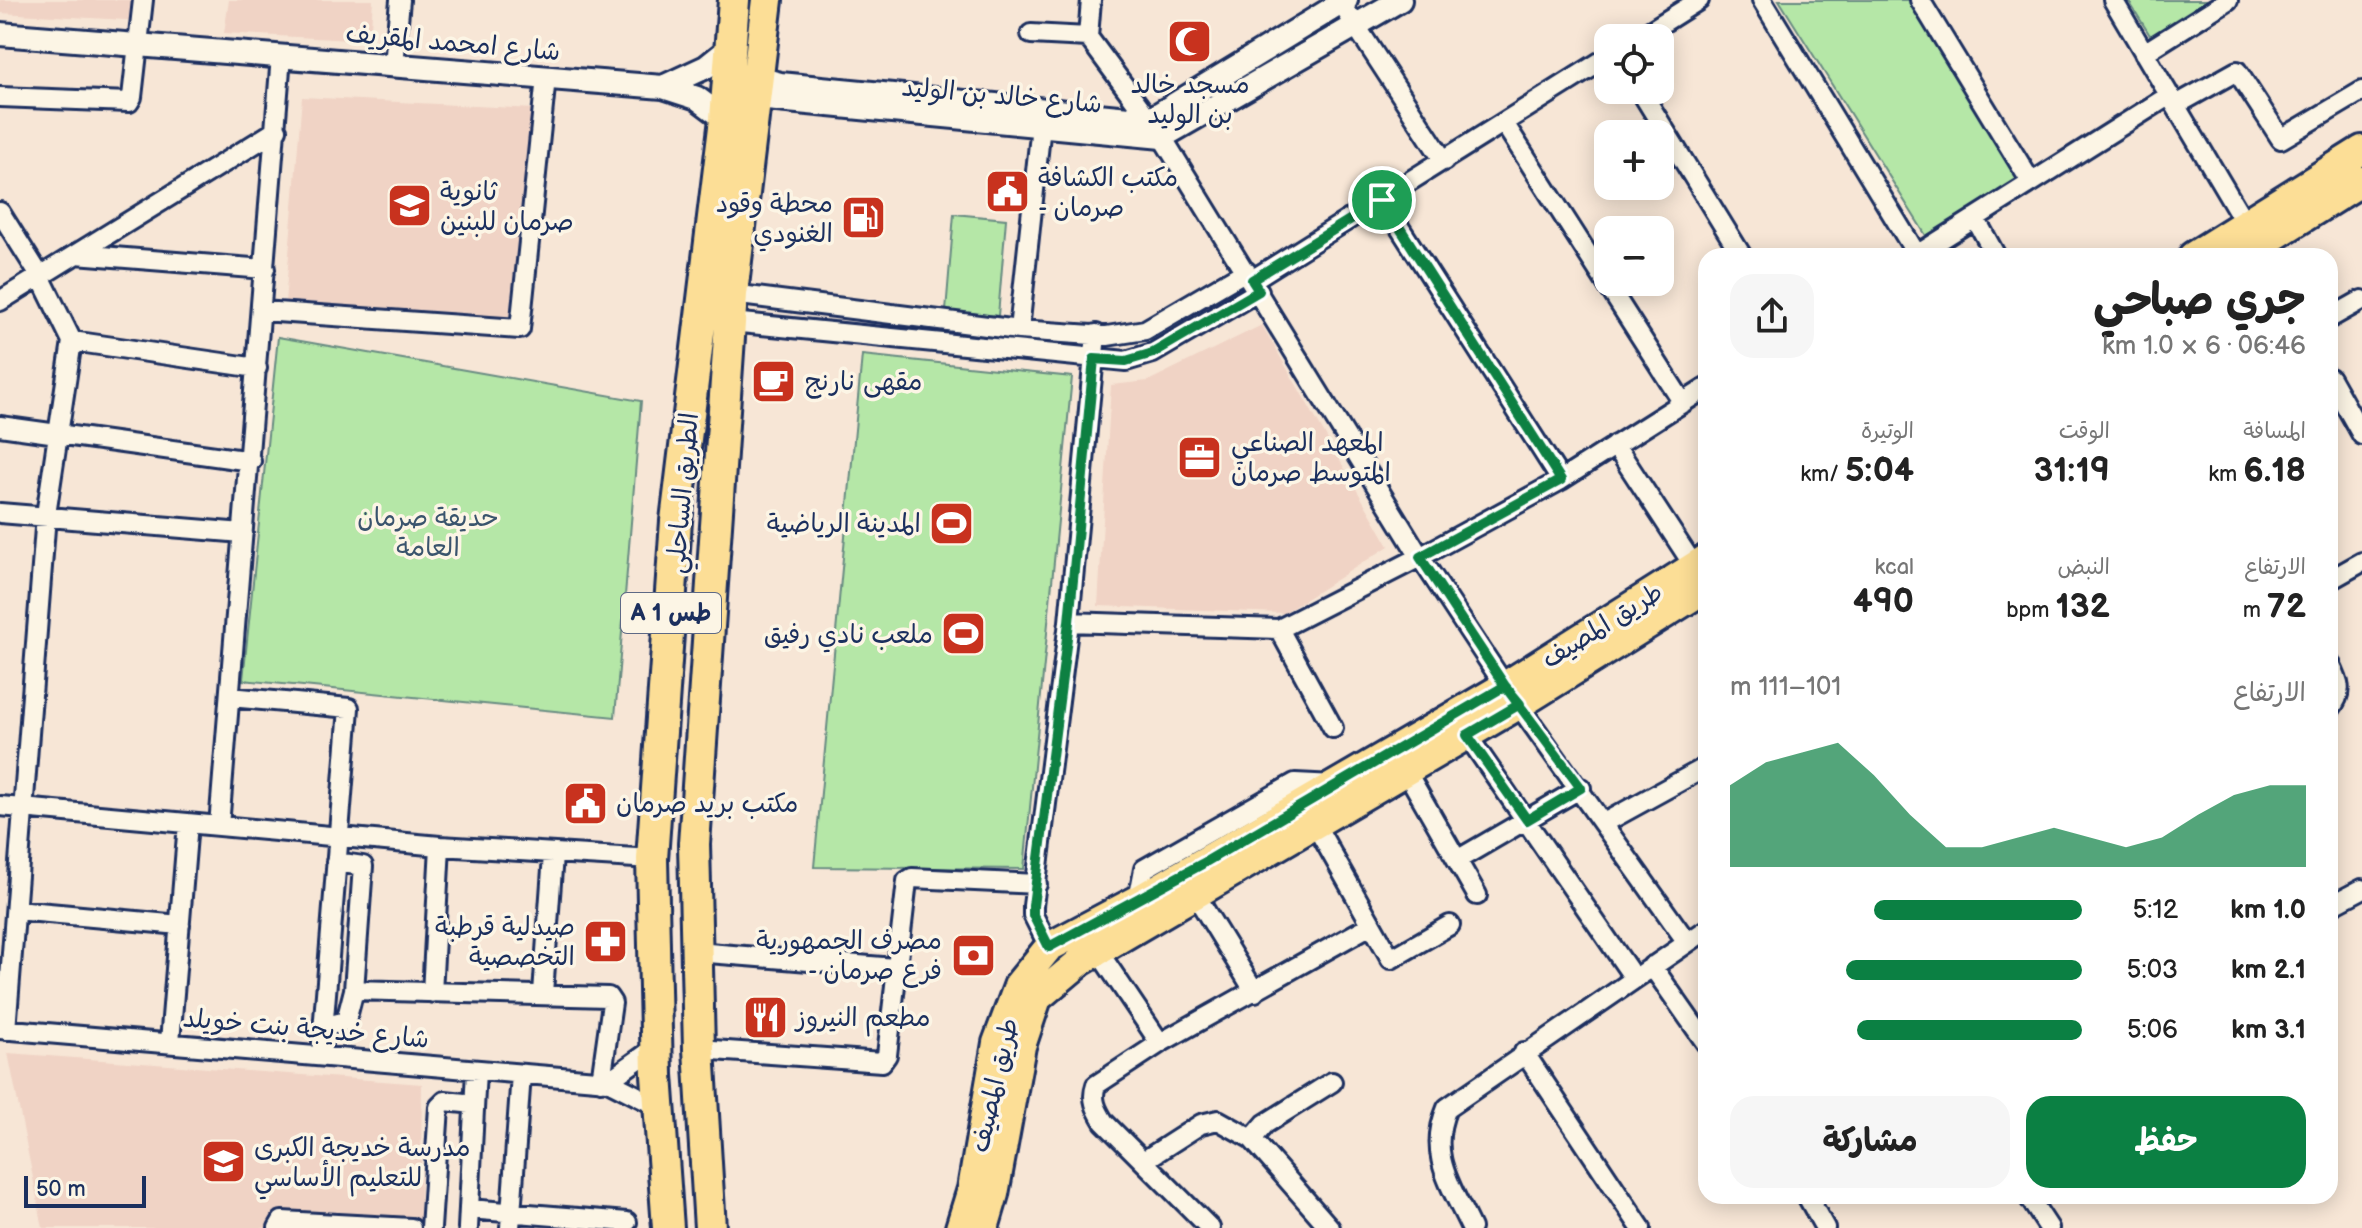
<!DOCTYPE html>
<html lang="ar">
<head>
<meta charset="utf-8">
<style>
  body { margin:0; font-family:"Balsamiq Sans","Playpen Sans Arabic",sans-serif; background:#f6f6f6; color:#222; direction:rtl; height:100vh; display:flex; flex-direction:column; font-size:30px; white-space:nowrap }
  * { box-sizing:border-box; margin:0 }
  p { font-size:26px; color:#767676 }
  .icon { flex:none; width:44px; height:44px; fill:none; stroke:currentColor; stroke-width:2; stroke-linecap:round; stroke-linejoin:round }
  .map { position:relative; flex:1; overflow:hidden; direction:ltr }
  .side { position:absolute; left:1698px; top:248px; width:640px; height:956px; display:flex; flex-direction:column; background:#fff; border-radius:24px; box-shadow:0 4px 20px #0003; direction:rtl }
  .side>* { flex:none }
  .fabs { position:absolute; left:1594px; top:24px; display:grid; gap:16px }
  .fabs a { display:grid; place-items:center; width:80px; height:80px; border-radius:16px; background:#fff; box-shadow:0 4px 20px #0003; font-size:40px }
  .scale { position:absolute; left:24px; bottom:20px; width:122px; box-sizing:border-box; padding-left:8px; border:4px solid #1b2f5e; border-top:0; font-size:22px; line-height:28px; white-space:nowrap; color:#1b2f5e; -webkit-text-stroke:6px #fcf5e5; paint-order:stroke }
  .pin { position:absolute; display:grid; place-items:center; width:68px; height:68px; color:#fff; margin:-34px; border:4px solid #fff; border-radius:50%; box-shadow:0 2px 8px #0007 }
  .round { display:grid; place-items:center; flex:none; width:84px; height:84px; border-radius:24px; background:#f6f6f6 }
  .headline { display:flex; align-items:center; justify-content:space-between; height:136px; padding:0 32px }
  h1 { font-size:44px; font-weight:700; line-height:60px }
  .stats { display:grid; grid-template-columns:repeat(3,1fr); gap:12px; height:136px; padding:8px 32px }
  .stats div { display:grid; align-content:center }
  .stats b { font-size:34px; font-weight:700 }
  .stats small { font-size:22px; font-weight:400 }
  .stats p { font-size:22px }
  .chart { height:224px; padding:16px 32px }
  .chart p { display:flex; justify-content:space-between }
  .chart svg { width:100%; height:144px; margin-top:8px; fill:#0b8043; opacity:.7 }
  .primary-button { display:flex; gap:16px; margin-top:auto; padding:16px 32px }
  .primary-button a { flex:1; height:92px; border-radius:24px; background:#0b8043; color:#fff; font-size:32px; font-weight:700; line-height:92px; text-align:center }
  .primary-button a+a { background:#f6f6f6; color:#222 }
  ul { padding:0 32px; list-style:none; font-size:26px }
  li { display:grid; grid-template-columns:128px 96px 1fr; align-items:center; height:60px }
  li i { height:20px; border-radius:10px; background:#0b8043 }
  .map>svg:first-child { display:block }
</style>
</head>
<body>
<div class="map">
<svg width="2362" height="1228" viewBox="0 0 2362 1228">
  <rect width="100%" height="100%" fill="#f7e6d6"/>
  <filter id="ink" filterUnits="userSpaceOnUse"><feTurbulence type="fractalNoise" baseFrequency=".0125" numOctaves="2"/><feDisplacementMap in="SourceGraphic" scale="16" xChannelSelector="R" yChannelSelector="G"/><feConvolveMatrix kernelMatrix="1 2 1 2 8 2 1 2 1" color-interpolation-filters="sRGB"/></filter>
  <g filter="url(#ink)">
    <path fill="#f0d3c5" d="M0 0H145L144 21 0 13Z
      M229 0H373L370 41 224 33Z
      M302 97 535 109 513 320 285 303Z
      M1262 325 1389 546 1284 613 1098 606 1111 385 1148 381Z
      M8 1053 422 1084 420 1223 277 1216 275 1228H43Z"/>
    <path fill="#b5e7a7" stroke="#688b82" stroke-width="2" d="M1779 0H1911L2027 186 1932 245Z
      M2128 0H2218L2156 45Z
      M954 214 1006 219 998 316 946 311Z
      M278 337 641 401 615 717 243 680Z
      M862 355 1072 377 1024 869 814 867Z"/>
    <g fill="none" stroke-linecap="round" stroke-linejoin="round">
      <defs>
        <path id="minor" d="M1091 0 1088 37 1162 137 1420 557 1505 686 1687 942
          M1762 0 1917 255
          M1920 0 2031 182
          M2113 0 2245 223
          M1341 3 1444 161
          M1031 34 1088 37
          M1639 38 1699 0
          M2144 53 2228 0
          M394 65 400 0
          M1640 90 1742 256
          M0 97 129 102 132 97 143 0
          M2176 105 2237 71 2281 139 2362 91
          M1504 123 1683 403
          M1382 200 1561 480
          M0 212 40 276 72 341 46 515 6 1030
          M1975 218 1996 256
          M76 254 265 269
          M1915 256 2170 95
          M1252 280 1608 57
          M732 294 1019 330 1107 336 1145 330 1246 271
          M0 301 277 130
          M262 311 520 329 546 77
          M2330 318 2362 300
          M731 322 1126 361 1153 353 1259 291
          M1019 330 1041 125
          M72 341 257 368
          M2330 378 2362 435
          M0 426 251 461
          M1615 445 1694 566
          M0 513 243 533
          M2330 580 2362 562
          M1069 622 1279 629 1420 557 1561 480 1706 388
          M1279 629 1333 728
          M2330 663C2339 681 2344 692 2330 709
          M230 697 349 708 321 1056
          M1467 735 1634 978
          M1406 771 1477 895
          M0 806 440 846 652 859
          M1604 823 1706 767
          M1315 824 1391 959 1450 925
          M219 826 281 56
          M1457 860 1581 788
          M1195 894 1255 992
          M1138 900 1144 869 1295 783 1335 785
          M2330 906 2362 889
          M16 910 180 925
          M1049 947 1033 915V906L1069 622 1096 334
          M1098 951 1160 1043
          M696 952 895 968
          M1652 966 1706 1043
          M354 990 608 997 612 1003 601 1081
          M432 993 440 846
          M543 993 553 855
          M323 1027 346 1021 354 990 363 866 336 862
          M0 1029 608 1081 659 1107
          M170 1042 188 823
          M699 1049 882 1062 887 1055 907 881 912 878 1037 884
          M1524 1052 1641 1228
          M608 1081 656 1047
          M1252 1139 1265 1124 1332 1082
          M1145 1160 1201 1124 1218 1120 1252 1139 1330 1228
          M1807 1196 1825 1228
          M2028 1196 2049 1228
          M469 1209 627 1222
          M278 1228 282 1221 411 1228
          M431 1228 439 1107 445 1101 474 1104
          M468 1228 476 1070
          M510 1228 521 1074
          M1210 1228 1104 1122C1096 1109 1091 1099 1096 1085L1160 1043 1371 925
          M1471 1228C1451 1185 1427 1155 1447 1108L1706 930"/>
        <path id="tertiary" d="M0 34 663 87 697 98 725 119
          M757 78 780 84 1149 120 1346 0
          M663 87 706 67 731 47
          M756 98 1162 137 1400 0"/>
        <path id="primary" d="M2193 256 2362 150
          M2242 256 2362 181
          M960 1228 972 1189 997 1043 1019 984 1049 947 1138 900 1505 686 1706 559
          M984 1228 994 1194 1021 1046 1037 998 1081 961 1520 704 1706 588"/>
        <path id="trunk" d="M668 1228 657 1075 652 859 676 521 725 119 734 0
          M710 1228 699 1049 694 844 732 294 767 0"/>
      </defs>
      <use href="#minor" stroke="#1b2f5e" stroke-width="24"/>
      <use href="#tertiary" stroke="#1b2f5e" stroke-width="28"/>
      <use href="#primary" stroke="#1b2f5e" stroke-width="34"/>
      <use href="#trunk" stroke="#1b2f5e" stroke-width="36"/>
      <use href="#minor" stroke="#fcf5e5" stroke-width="18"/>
      <use href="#tertiary" stroke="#fcf5e5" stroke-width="22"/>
      <use href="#primary" stroke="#fcde96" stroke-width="28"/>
      <use href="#trunk" stroke="#fcde96" stroke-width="30"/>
    </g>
  </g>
  <g fill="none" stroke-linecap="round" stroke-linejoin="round" filter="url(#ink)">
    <defs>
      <path id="route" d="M1382 200 1252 280 1259 291 1153 353 1126 361 1094 359 1069 622 1033 906V915L1049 947 1202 864 1505 686 1520 704 1467 735 1527 820 1581 788 1505 686 1420 557 1561 480 1382 200"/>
    </defs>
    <use href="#route" stroke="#fff" stroke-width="16"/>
    <use href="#route" stroke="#0b8043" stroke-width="10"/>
  </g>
  <defs>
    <symbol id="mosque-square" viewBox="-11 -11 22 22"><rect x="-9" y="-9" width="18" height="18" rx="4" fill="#c8321e" stroke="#fcf5e5"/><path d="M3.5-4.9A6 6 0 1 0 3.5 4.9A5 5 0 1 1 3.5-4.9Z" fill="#fff"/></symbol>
    <symbol id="civic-square" viewBox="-11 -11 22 22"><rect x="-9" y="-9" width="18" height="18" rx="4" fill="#c8321e" stroke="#fcf5e5"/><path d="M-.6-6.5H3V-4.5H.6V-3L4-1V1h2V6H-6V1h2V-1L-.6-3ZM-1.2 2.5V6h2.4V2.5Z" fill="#fff"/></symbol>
    <symbol id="school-square" viewBox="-11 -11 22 22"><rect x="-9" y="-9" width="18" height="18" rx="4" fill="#c8321e" stroke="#fcf5e5"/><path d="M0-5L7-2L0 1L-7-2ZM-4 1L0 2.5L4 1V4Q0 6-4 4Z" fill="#fff"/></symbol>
    <symbol id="fuel-square" viewBox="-11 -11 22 22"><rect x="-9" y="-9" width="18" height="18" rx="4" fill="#c8321e" stroke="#fcf5e5"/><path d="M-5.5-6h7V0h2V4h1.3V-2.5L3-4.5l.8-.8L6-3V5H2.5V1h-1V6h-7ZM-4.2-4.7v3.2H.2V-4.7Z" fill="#fff"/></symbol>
    <symbol id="cafe-square" viewBox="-11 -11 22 22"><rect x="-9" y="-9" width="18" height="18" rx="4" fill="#c8321e" stroke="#fcf5e5"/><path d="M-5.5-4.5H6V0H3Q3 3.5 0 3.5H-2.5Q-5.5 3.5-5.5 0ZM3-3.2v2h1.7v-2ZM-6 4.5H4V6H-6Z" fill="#fff"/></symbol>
    <symbol id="office-square" viewBox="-11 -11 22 22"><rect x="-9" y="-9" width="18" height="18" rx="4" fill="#c8321e" stroke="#fcf5e5"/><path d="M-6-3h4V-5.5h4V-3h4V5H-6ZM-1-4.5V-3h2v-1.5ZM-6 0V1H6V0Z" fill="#fff"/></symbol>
    <symbol id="stadium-square" viewBox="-11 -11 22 22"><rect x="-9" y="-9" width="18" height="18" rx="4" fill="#c8321e" stroke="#fcf5e5"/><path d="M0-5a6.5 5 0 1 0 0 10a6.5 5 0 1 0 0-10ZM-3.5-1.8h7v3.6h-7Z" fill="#fff"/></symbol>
    <symbol id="pharmacy-square" viewBox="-11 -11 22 22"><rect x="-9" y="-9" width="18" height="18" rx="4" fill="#c8321e" stroke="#fcf5e5"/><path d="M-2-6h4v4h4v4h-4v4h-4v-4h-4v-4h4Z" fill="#fff"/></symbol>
    <symbol id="bank-square" viewBox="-11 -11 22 22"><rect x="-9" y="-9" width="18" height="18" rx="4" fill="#c8321e" stroke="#fcf5e5"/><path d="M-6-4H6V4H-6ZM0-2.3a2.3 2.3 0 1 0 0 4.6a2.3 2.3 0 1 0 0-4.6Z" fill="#fff"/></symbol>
    <symbol id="restaurant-square" viewBox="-11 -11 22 22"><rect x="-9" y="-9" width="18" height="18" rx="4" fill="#c8321e" stroke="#fcf5e5"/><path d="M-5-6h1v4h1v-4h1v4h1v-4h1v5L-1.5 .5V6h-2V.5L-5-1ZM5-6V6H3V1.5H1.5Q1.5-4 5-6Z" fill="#fff"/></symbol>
  </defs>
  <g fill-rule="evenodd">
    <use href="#mosque-square" x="1164" y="16" width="51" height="51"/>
    <use href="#civic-square" x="982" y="166" width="51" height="51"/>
    <use href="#school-square" x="384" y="180" width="51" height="51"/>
    <use href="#fuel-square" x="838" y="192" width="51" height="51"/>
    <use href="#cafe-square" x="748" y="356" width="51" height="51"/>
    <use href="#office-square" x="1174" y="432" width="51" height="51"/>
    <use href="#stadium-square" x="926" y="498" width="51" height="51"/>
    <use href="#stadium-square" x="938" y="608" width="51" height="51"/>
    <use href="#civic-square" x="560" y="778" width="51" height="51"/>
    <use href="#pharmacy-square" x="580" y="916" width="51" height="51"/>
    <use href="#bank-square" x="948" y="930" width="51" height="51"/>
    <use href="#restaurant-square" x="740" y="992" width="51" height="51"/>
    <use href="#school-square" x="198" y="1136" width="51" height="51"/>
  </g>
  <g text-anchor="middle" stroke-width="7" stroke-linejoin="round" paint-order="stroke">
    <rect fill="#fcf5e5" stroke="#5e6a86" stroke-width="2" x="621" y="593" width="100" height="40" rx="6"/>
    <g font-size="24" font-weight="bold" fill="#1b2f5e">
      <text x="671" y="621">A 1 طس</text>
    </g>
    <g font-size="26" fill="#1b2f5e" stroke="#fcf5e5">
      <text transform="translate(453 42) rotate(5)" y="9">شارع امحمد المقريف</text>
      <text transform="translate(1002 95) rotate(5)" y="9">شارع خالد بن الوليد</text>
      <text transform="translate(682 493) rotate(-85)" y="9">الطريق الساحلي</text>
      <text transform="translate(1602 625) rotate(-32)" y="9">طريق المصيف</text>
      <text transform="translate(306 1028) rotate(5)" y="9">شارع خديجة بنت خويلد</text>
      <text transform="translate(994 1085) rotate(-77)" y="9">طريق المصيف</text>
    </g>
    <g font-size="26" fill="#1b2f5e" stroke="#fcf5e5" text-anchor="start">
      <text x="1190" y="93" text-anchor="middle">مسجد خالد<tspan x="1190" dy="30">بن الوليد</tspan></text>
      <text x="1038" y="186">مكتب الكشافة<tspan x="1038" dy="30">- صرمان</tspan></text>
      <text x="440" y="200">ثانوية<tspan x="440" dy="30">صرمان للبنين</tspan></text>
      <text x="833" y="212" text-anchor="end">محطة وقود<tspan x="833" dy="30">الغنودي</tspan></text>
      <text x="805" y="390">مقهى نارنج</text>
      <text x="1231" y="451">المعهد الصناعي<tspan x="1231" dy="30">المتوسط صرمان</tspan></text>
      <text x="921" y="532" text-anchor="end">المدينة الرياضية</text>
      <text x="933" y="643" text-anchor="end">ملعب نادي رفيق</text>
      <text x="616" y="812">مكتب بريد صرمان</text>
      <text x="575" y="935" text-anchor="end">صيدلية قرطبة<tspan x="575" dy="30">التخصصية</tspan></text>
      <text x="942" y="949" text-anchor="end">مصرف الجمهورية<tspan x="942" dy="30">- فرع صرمان</tspan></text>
      <text x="796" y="1026">مطعم النيروز</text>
      <text x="254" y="1156">مدرسة خديجة الكبرى<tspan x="254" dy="30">للتعليم الأساسي</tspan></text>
    </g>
    <g font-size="26" fill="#3a546d" stroke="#fcf5e5">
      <text x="428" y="526">حديقة صرمان<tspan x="428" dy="30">العامة</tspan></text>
    </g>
  </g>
</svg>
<div class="fabs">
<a><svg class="icon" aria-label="locate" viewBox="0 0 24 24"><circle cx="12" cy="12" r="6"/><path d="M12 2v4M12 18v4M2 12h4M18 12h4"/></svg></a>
<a>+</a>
<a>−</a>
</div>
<div class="scale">50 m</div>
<div class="pin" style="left:1382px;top:200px;background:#1e9e55"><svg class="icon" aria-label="arrive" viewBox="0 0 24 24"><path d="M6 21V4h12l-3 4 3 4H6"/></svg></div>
<section class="side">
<div class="headline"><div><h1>جري صباحي</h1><p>06:46 · 6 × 1.0 km</p></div><a class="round"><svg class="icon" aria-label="share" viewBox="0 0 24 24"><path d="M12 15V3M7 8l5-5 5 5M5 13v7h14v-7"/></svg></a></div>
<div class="stats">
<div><p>المسافة</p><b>6.18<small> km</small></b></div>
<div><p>الوقت</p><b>31:19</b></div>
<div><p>الوتيرة</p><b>5:04<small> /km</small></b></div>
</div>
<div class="stats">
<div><p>الارتفاع</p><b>72<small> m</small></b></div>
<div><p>النبض</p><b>132<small> bpm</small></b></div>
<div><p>kcal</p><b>490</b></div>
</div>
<div class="chart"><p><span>الارتفاع</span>101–111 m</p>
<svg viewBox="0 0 160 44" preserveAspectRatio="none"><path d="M0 44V19L10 12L20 9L30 6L40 16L50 28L60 38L70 38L80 35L90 32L100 35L110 38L120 35L130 28L140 22L150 19L160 19V44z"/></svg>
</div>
<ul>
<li><b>1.0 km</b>5:12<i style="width:59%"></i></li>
<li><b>2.1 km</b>5:03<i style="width:67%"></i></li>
<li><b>3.1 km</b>5:06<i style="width:64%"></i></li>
</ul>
<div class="primary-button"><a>حفظ</a><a>مشاركة</a></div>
</section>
</div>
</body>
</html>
